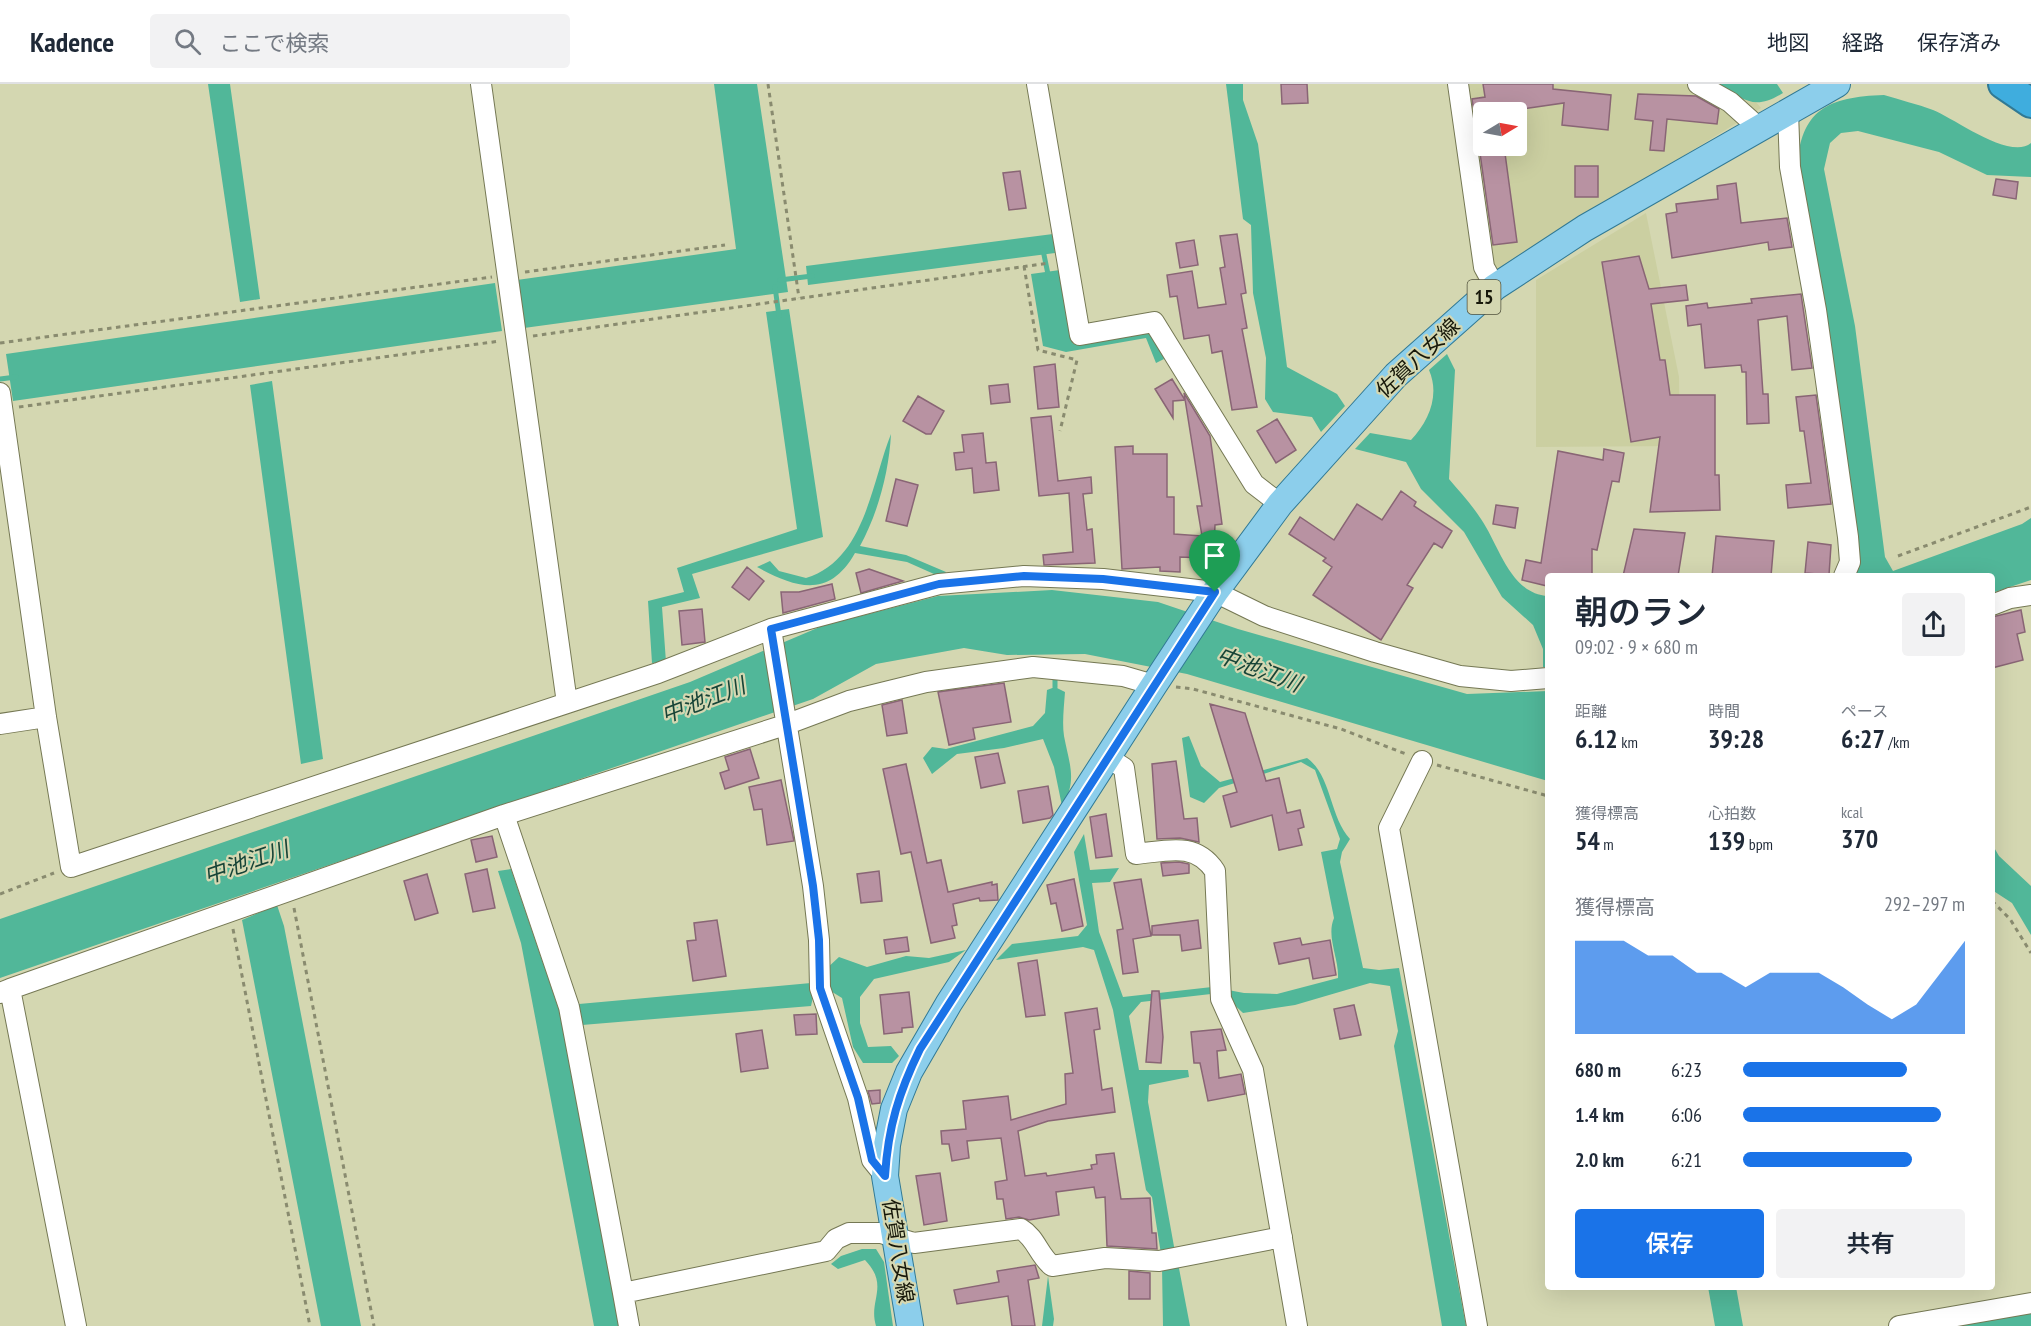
<!DOCTYPE html>
<html lang="ja">
<head>
<meta charset="utf-8">
<style>
  body { margin:0; font-family:"PT Sans Narrow","Noto Sans JP",sans-serif; background:#f2f2f3; color:#1f2937; height:100vh; display:flex; flex-direction:column; font-size:22px; white-space:nowrap }
  * { box-sizing:border-box; margin:0 }
  p { font-size:20px; color:#747a83 }
  .icon { flex:none; width:33px; height:33px; fill:none; stroke:currentColor; stroke-width:2; stroke-linecap:round; stroke-linejoin:round }
  .map { position:relative; flex:1; overflow:hidden }
  .side { position:absolute; left:1545px; top:489px; width:450px; height:717px; display:flex; flex-direction:column; background:#fff; border-radius:6px; box-shadow:0 6px 24px #0002 }
  .side>* { flex:none }
  .needle { width:39px; rotate:80deg }
  .tools { position:absolute; left:1473px; top:18px; display:grid; gap:12px }
  .tools a { display:grid; place-items:center; width:54px; height:54px; border-radius:6px; background:#fff; box-shadow:0 6px 24px #0002; font-size:30px }
  .pin { position:absolute; display:grid; place-items:center; width:51px; height:51px; color:#fff; margin:-62px -26px; border-radius:50% 50% 50% 0; rotate:-45deg; box-shadow:0 0 6px #0007 }
  .pin .icon { rotate:45deg }
  .round { display:grid; place-items:center; flex:none; width:63px; height:63px; border-radius:6px; background:#f2f2f3 }
  .head { display:flex; align-items:center; justify-content:space-between; height:102px; padding:0 30px }
  h1 { font-size:33px; font-weight:600; line-height:45px }
  .stats { display:grid; grid-template-columns:repeat(3,1fr); gap:9px; height:102px; padding:6px 30px }
  .stats div { display:grid; align-content:center }
  .stats b { font-size:26px; font-weight:600 }
  .stats small { font-size:16px; font-weight:400 }
  .stats p { font-size:16px }
  .chart { height:168px; padding:12px 30px }
  .chart p { display:flex; justify-content:space-between }
  .chart svg { width:100%; height:108px; margin-top:6px; fill:#1a73e8; opacity:.7 }
  .button { display:flex; gap:12px; margin-top:auto; padding:12px 30px }
  .button a { flex:1; height:69px; border-radius:6px; background:#1a73e8; color:#fff; font-size:24px; font-weight:600; line-height:69px; text-align:center }
  .button a+a { background:#f2f2f3; color:#1f2937 }
  ul { padding:0 30px; list-style:none; font-size:20px }
  li { display:grid; grid-template-columns:96px 72px 1fr; align-items:center; height:45px }
  li i { height:15px; border-radius:8px; background:#1a73e8 }
  header { display:flex; align-items:center; gap:36px; box-sizing:border-box; height:84px; padding:0 30px; background:#fff; border-bottom:2px solid #e0e1e3 }
  header strong { font-size:28px }
  nav { display:flex; gap:33px; margin-inline-start:auto; font-size:21px }
  .search { width:420px; height:54px; background:#f2f2f3; display:flex; align-items:center; gap:15px; box-sizing:border-box; padding:0 21px; border-radius:6px; color:#747a83; font-size:22px }
  .map>svg:first-child { display:block }
</style>
</head>
<body>
<header>
<strong>Kadence</strong>
<div class="search"><svg class="icon" aria-label="search" viewBox="0 0 24 24"><circle cx="10" cy="10" r="6"/><path d="M15 15l6 6"/></svg>ここで検索</div>
<nav><a>地図</a><a>経路</a><a>保存済み</a></nav>
</header>
<div class="map">
<svg width="2031" height="1242" viewBox="0 0 2031 1242">
  <rect width="100%" height="100%" fill="#d4d7b1"/>
  <path fill="#cbcfa1" fill-rule="evenodd" d="M1449 0H1741L1761 24 1477 199ZM1484 28H1516V62H1484Z
    M1646 129 1679 293 1680 362 1536 363V196Z"/>
  <path fill="#51b799" d="M208 0H230L260 215 240 218Z
    M714 0H757L788 208 524 244 517 196 736 165Z
    M1226 0H1243V16L1258 60 1287 283 1337 310 1345 322 1321 348 1312 333 1273 328 1265 315 1266 274 1253 209 1251 141 1243 135Z
    M1718 0H1777L1783 9C1754 27 1745 16 1718 0Z
    M1884 11C1900 16 1917 20 1933 26 1954 34 2010 77 2031 59V93L1987 91 1939 68 1858 47 1841 49 1830 59 1824 85 1855 242 1885 473 1893 487 2022 440 2031 434V496L1992 509V492H1855L1858 482 1797 86C1800 25 1828 13 1884 11Z
    M1053 150 1055 169 808 201 806 182Z
    M1060 186 1073 260 1144 246 1153 247 1164 275 1156 279 1146 254 1066 268 1043 262 1031 190Z
    M495 199 502 247 13 317 6 270Z
    M789 225 823 453 692 490 700 514 662 523 666 578 652 579 648 517 684 508 677 484 797 445 766 228Z
    M1447 270 1455 286 1449 395C1460 408 1472 421 1481 435 1499 461 1510 510 1548 512V583H1543V565L1533 541 1502 513 1464 448 1421 405 1406 378 1355 365 1370 349 1411 356C1429 337 1440 311 1429 286Z
    M272 297 323 675 301 680 250 301Z
    M891 350C889 388 878 429 860 462L906 471 946 488 943 494 907 478 855 469C829 515 796 504 757 483L770 477 779 487 806 494C865 476 871 400 891 350Z
    M1052 506 1158 518 1238 545 1467 610 1548 607V697L1187 590 1085 570 1007 571 964 564 876 580 813 615 0 894V835L690 598 822 542 938 512Z
    M1055 603 1065 608C1064 622 1062 639 1064 652 1069 679 1078 697 1062 722L1054 683 1043 655 1004 664 957 670 932 690 923 674 932 663 946 665 1033 642 1045 629 1047 606Z
    M1189 652 1201 682 1220 698 1307 674C1332 692 1329 732 1350 755L1342 768 1340 778 1363 884 1379 886 1399 884 1466 1242H1442L1394 962 1398 947 1390 902 1370 899 1295 921 1243 929 1226 913 1211 910 1141 918 1129 932 1139 986H1188L1189 993 1149 1001 1148 1018 1175 1168 1161 1170 1152 1113 1146 1106 1113 926 1094 866 1083 863 996 876 1012 860 1078 852 1087 841 1074 768 1084 750 1090 786 1119 784 1110 798 1092 799 1099 848 1123 913 1212 903 1244 909 1277 910 1338 894C1339 874 1326 853 1334 834L1321 768 1337 765 1340 755 1315 686 1301 678 1219 704 1204 719 1190 713 1182 654Z
    M1992 760 1999 772 2031 802V851L2012 819 1992 806Z
    M511 785 561 932 579 928V920L811 899 839 873 867 883 906 872 929 874 966 866 949 878 874 895 860 913V939L868 963 891 962 899 972 892 979H863L853 963 842 914 829 906 815 904 811 922 582 941 580 934 562 937 619 1242H594L521 859 498 787Z
    M277 821 284 842 361 1242H321L242 836Z
    M862 1165H876L884 1178 893 1242H876C868 1216 890 1202 865 1176L838 1185 831 1180 841 1172Z
    M1178 1179 1190 1242H1163L1162 1182Z
    M1048 1192 1054 1235 1053 1242H1042Z
    M1708 1203H1736L1743 1242H1715Z
    M2031 1229V1242H1958Z"/>
  <g fill="none" stroke-linecap="round" stroke-linejoin="round">
    <path stroke="#51b799" stroke-width="5" d="M1043 166 1049 195
      M780 196 812 192
      M775 203 779 232
      M0 295 16 293
      M1055 603V593"/>
  </g>
  <path fill="#b892a2" stroke="#896575" stroke-width="1.5" d="M1281 0H1307L1308 19 1282 20Z
    M1483 0H1553V5L1611 11 1608 46 1562 41 1564 19 1502 28H1474L1472 15 1485 13Z
    M1638 10 1696 12 1719 25 1717 40 1667 35 1664 67 1650 66 1653 37 1635 35Z
    M1479 62H1504L1517 158 1493 161Z
    M1575 82H1598V113H1575Z
    M1020 87 1026 124 1009 126 1003 89Z
    M1996 95 2018 98 2016 115 1993 111Z
    M1736 99 1741 139 1787 134 1792 163 1769 166 1768 158 1672 174 1666 130 1677 128 1676 120 1718 115 1717 102Z
    M1237 150 1246 209 1241 210 1247 244 1242 245 1257 323 1232 326 1222 267 1212 269 1209 251 1184 255 1177 212 1170 213 1167 191 1192 187 1198 224 1226 220 1220 184 1225 183 1220 152Z
    M1194 156 1198 181 1180 184 1176 159Z
    M1639 172 1649 205 1686 201 1688 216 1651 220 1660 276H1665L1670 311H1715V391H1719L1720 426 1650 428 1660 353 1631 358 1602 178Z
    M1801 210 1812 284 1792 286 1787 232 1758 236 1763 310H1768L1769 339 1747 340 1746 288H1742L1741 281 1705 284 1701 240 1688 242 1686 222 1707 219 1708 224 1752 219 1751 215Z
    M1055 280 1059 323 1038 325 1034 283Z
    M1172 295 1185 316 1173 317V334L1155 305Z
    M1008 300 1010 318 991 320 989 302Z
    M1184 309 1210 352 1222 440 1215 441 1213 485H1207L1205 474 1180 473V488L1160 487V483L1122 485 1115 363 1133 362V370H1167V413H1174V450L1202 452 1197 422H1202Z
    M1816 311 1831 420 1788 424 1786 401 1811 399 1804 347H1800L1796 313Z
    M918 312 944 327 931 350H926L903 337Z
    M1051 332 1058 397 1091 393 1092 409 1083 410 1087 446 1092 445 1095 479 1044 481 1043 471 1073 468 1069 409 1039 412 1031 334Z
    M1277 335 1296 366 1276 379 1257 347Z
    M983 349 986 379 996 378 999 406 974 409 972 384 956 386 954 369 964 368 962 351Z
    M1604 365 1624 369 1619 398 1612 397 1597 466 1592 465V492H1548L1547 502 1522 496 1526 476 1541 479 1558 367 1603 376Z
    M896 395 918 401 907 442 886 437Z
    M1401 407 1416 418 1414 422 1452 447 1442 464 1434 459 1407 501 1413 504 1381 556 1313 511 1332 483 1323 477 1326 474 1289 450 1300 433 1334 456 1357 420 1382 436Z
    M1496 421 1518 424 1515 444 1493 440Z
    M1634 445 1685 449 1678 492H1623Z
    M1716 452 1774 457 1771 492H1712Z
    M1808 458 1831 461 1829 491 1805 489Z
    M747 483 764 497 749 516 732 503Z
    M869 485 903 497 861 509 856 489Z
    M832 500 835 515 783 529 781 508H799Z
    M702 525 705 558 682 561 679 527Z
    M2021 526 2025 548 2017 550 2023 576 1992 584V533Z
    M1004 599 1011 638 973 644 975 655 949 661 938 608Z
    M902 616 907 649 887 652 882 621Z
    M1210 620 1245 629 1266 697 1279 694 1287 729 1300 726 1304 743 1298 745 1302 761 1279 766 1272 731 1231 743 1223 712 1237 708Z
    M750 665 759 694 725 705 720 689 729 686 725 673Z
    M998 669 1005 699 981 704 975 673Z
    M1176 677 1184 735 1197 734 1199 758 1180 754 1157 755 1152 680Z
    M906 680 927 779 941 776 948 808 992 798V801L997 800 998 816 980 817 979 814 953 820 957 841 952 842 955 854 931 859 911 768 901 770 883 685Z
    M781 696 794 757 767 761 762 725 754 726 749 703Z
    M1048 702 1053 731 1050 734 1023 739 1018 707Z
    M1106 730 1112 772 1096 774 1090 733Z
    M492 752 497 773 476 778 471 756Z
    M1179 778 1189 780V789L1163 792 1161 779Z
    M487 785 495 824 473 828 465 790Z
    M879 787 882 817 861 819 857 790Z
    M427 790 438 829 415 836 404 797Z
    M1074 795 1083 842 1062 847 1056 819 1051 820 1047 801Z
    M1141 795 1151 852 1133 855 1138 888 1123 890 1117 846 1123 845 1114 799Z
    M717 836 726 892 693 897 687 857 696 856 694 839Z
    M1198 836 1201 864 1182 867 1180 851H1152V842Z
    M907 853 909 867 886 870 884 856Z
    M1300 854 1302 861 1330 856 1336 891 1313 895 1309 874 1279 880 1274 859Z
    M1037 876 1045 931 1026 933 1018 879Z
    M1152 907H1159L1163 953 1161 979 1146 978Z
    M909 908 913 943 902 944V948L884 950 880 911Z
    M1354 921 1361 951 1340 955 1334 925Z
    M1097 924 1100 945 1094 946 1102 1006 1112 1004 1115 1028 1048 1037 1018 1047 1025 1092 1046 1089 1047 1092 1092 1085 1091 1081 1097 1080 1096 1071 1114 1069 1121 1115 1150 1114 1152 1149H1156L1157 1165 1107 1162 1105 1113 1096 1114 1094 1103 1056 1108 1059 1131 1029 1136 1019 1133 1006 1135 1003 1115H997L995 1098 1007 1096 1001 1054 967 1057 969 1074 952 1077 949 1060H942L941 1047 966 1045 963 1017 1008 1012 1011 1036 1066 1020 1065 990 1073 989 1065 929Z
    M816 930 817 950 796 951 794 931Z
    M1221 945 1226 966 1217 967 1219 994 1241 990 1245 1010 1208 1017 1200 979H1194L1191 948Z
    M762 946 768 984 741 988 736 950Z
    M880 1006V1019L872 1020 868 1007Z
    M940 1089 947 1137 924 1141 916 1092Z
    M1035 1181 1039 1194 1028 1196 1035 1242H1012L1008 1212 957 1220 954 1206 999 1198 997 1187Z
    M1129 1187 1150 1189V1215H1129Z"/>
  <g fill="none" stroke-linecap="round" stroke-linejoin="round">
    <defs>
      <path id="minor" d="M481 0 567 619
        M1037 0 1080 251 1154 238 1254 400 1280 420
        M1458 0 1484 183 1495 203
        M1698 0 1730 18 1759 44
        M1788 28 1790 83 1816 226 1848 453 1850 478 1844 492
        M0 309 46 633 71 783 658 589 771 545 939 500 1024 492 1103 495 1215 508 1264 532 1375 568 1460 592 1511 597 1548 594
        M1992 521 2010 514 2031 511
        M771 545 813 802 819 856 820 904 858 1014 872 1076 885 1092
        M0 640 46 633
        M1107 673 1124 684 1136 770C1167 767 1195 757 1215 787L1221 915 1253 986 1297 1242
        M1422 677 1389 744 1477 1242
        M504 731 569 923 623 1209
        M10 905 504 731 785 641 849 617 926 598 1033 583 1123 592 1154 601
        M0 909 10 905 76 1242
        M629 1242 623 1209 826 1167 836 1155 849 1149H881L914 1159 1021 1145C1036 1154 1038 1170 1052 1182L1105 1174 1159 1177 1282 1153
        M1899 1242 2031 1219"/>
      <path id="major" d="M910 1242 885 1092 887 1061 894 1025 909 988 949 919 1154 601 1215 508 1280 420 1396 291 1495 203 1585 144 1837 0"/>
      <path id="highway" d="M2003 0 2031 19"/>
    </defs>
    <use href="#minor" stroke="#757854" stroke-width="22"/>
    <use href="#major" stroke="#317994" stroke-width="28"/>
    <use href="#highway" stroke="#317994" stroke-width="32"/>
    <path stroke="#898b6f" stroke-width="3" stroke-dasharray="4.5 4.5" stroke-linecap="butt" d="M768 0 799 214
      M1024 182 1038 266 1077 276 1060 347
      M525 188 725 161
      M533 252 1049 179
      M0 259 492 193
      M19 323 500 257
      M1898 472 2031 423
      M1176 603 1193 605 1341 645 1406 670
      M1437 681 1548 712
      M0 810 54 789
      M1992 817 2010 835 2031 869
      M294 824 374 1242
      M233 845 310 1242"/>
    <use href="#minor" stroke="#fff" stroke-width="20"/>
    <use href="#major" stroke="#8cceeb" stroke-width="26"/>
    <use href="#highway" stroke="#3fadde" stroke-width="28"/>
  </g>
  <g fill="none" stroke-linecap="round" stroke-linejoin="round">
    <defs>
      <path id="route" d="M1024 492 1103 495 1215 508 920 965C899 1008 888 1043 885 1092L872 1076 858 1014 820 904 819 856 813 802 771 545 939 500Z"/>
    </defs>
    <use href="#route" stroke="#fff" stroke-width="12"/>
    <use href="#route" stroke="#1a73e8" stroke-width="8"/>
  </g>
  <g text-anchor="middle" stroke-width="4.5" stroke-linejoin="round" paint-order="stroke">
    <rect fill="#d4d7b1" stroke="#50513c" stroke-width="1.5" x="1467.5" y="196" width="33" height="34" rx="4.5"/>
    <g font-size="20" font-weight="bold" fill="#17180a">
      <text x="1484" y="220">15</text>
    </g>
    <g font-size="21" fill="#17180a" stroke="#d4d7b1">
      <text transform="translate(1418 274) rotate(-43)" y="7">佐賀八女線</text>
      <text transform="translate(898 1167) rotate(81)" y="7">佐賀八女線</text>
    </g>
    <g font-size="22" font-style="italic" fill="#174437" stroke="#d4d7b1">
      <text transform="translate(1259 585) rotate(21)" y="8">中池江川</text>
      <text transform="translate(703 616) rotate(-21)" y="8">中池江川</text>
      <text transform="translate(246 778) rotate(-19)" y="8">中池江川</text>
    </g>
  </g>
</svg>
<div class="tools">
<a><svg class="needle" viewBox="-14 -14 28 28"><path d="M0-13l5 13h-10z" fill="#e53935"/><path d="M0 13l5-13h-10z" fill="#747a83"/></svg></a>
</div>
<div class="pin" style="left:1215px;top:508px;background:#1e9e55"><svg class="icon" aria-label="arrive" viewBox="0 0 24 24"><path d="M6 21V4h12l-3 4 3 4H6"/></svg></div>
<section class="side">
<div class="head"><div><h1>朝のラン</h1><p>09:02 · 9 × 680 m</p></div><a class="round"><svg class="icon" aria-label="share" viewBox="0 0 24 24"><path d="M12 15V3M7 8l5-5 5 5M5 13v7h14v-7"/></svg></a></div>
<div class="stats">
<div><p>距離</p><b>6.12<small> km</small></b></div>
<div><p>時間</p><b>39:28</b></div>
<div><p>ペース</p><b>6:27<small> /km</small></b></div>
</div>
<div class="stats">
<div><p>獲得標高</p><b>54<small> m</small></b></div>
<div><p>心拍数</p><b>139<small> bpm</small></b></div>
<div><p>kcal</p><b>370</b></div>
</div>
<div class="chart"><p><span>獲得標高</span>292–297 m</p>
<svg viewBox="0 0 160 44" preserveAspectRatio="none"><path d="M0 44V6L10 6L20 6L30 12L40 12L50 19L60 19L70 25L80 19L90 19L100 19L110 25L120 32L130 38L140 32L150 19L160 6V44z"/></svg>
</div>
<ul>
<li><b>680 m</b>6:23<i style="width:74%"></i></li>
<li><b>1.4 km</b>6:06<i style="width:89%"></i></li>
<li><b>2.0 km</b>6:21<i style="width:76%"></i></li>
</ul>
<div class="button"><a>保存</a><a>共有</a></div>
</section>
</div>
</body>
</html>
